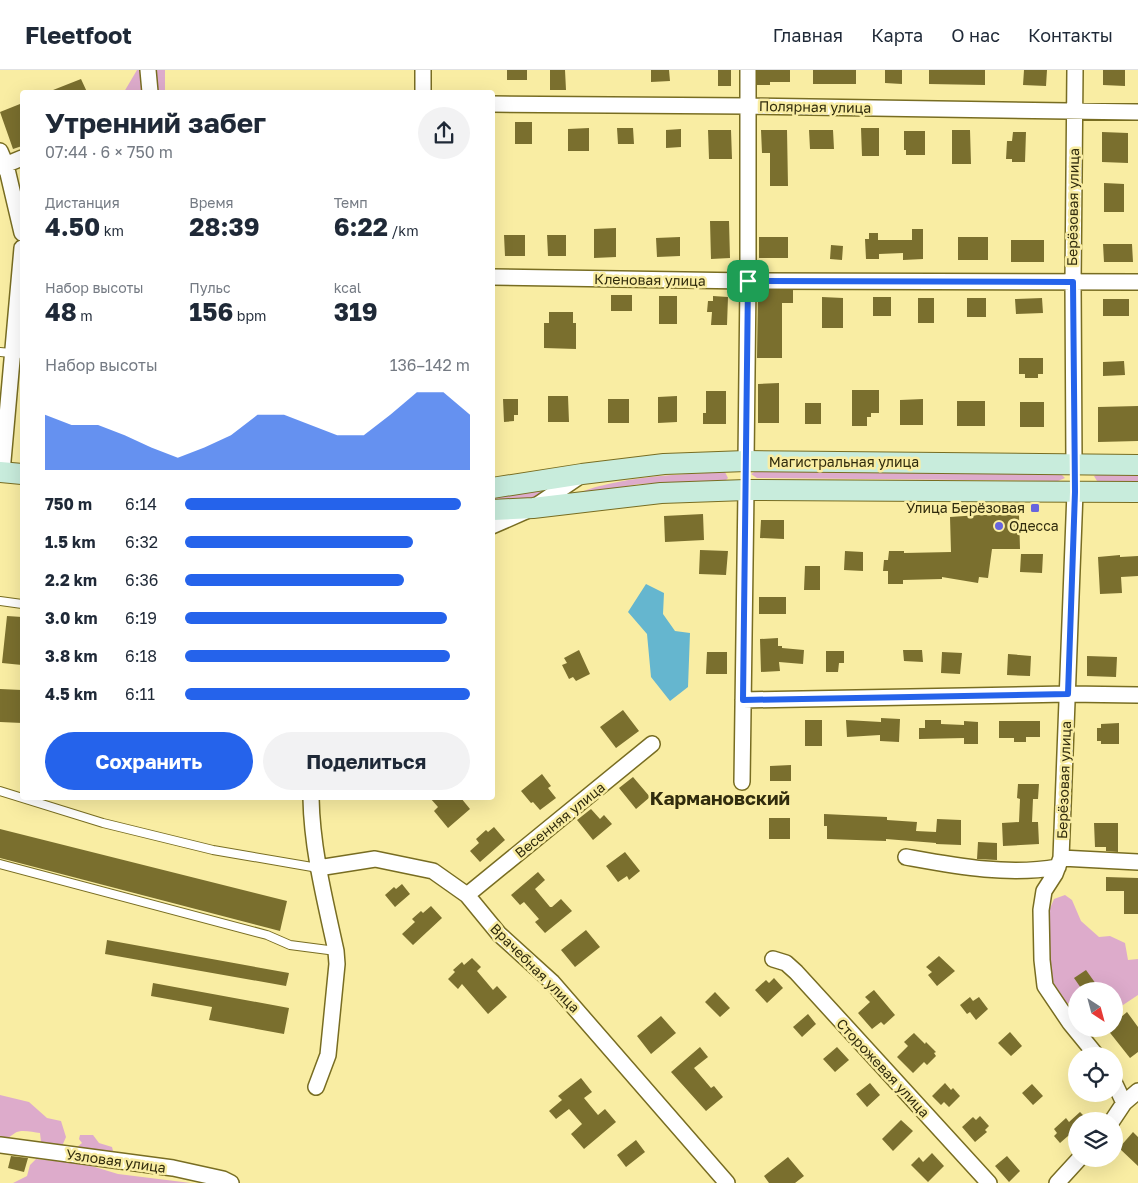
<!DOCTYPE html>
<html lang="ru">
<head>
<meta charset="utf-8">
<style>
  body { margin:0; font-family:"Golos Text",sans-serif; background:#f2f2f3; color:#1f2937; height:100vh; display:flex; flex-direction:column; font-size:19px; white-space:nowrap }
  * { box-sizing:border-box; margin:0 }
  p { font-size:16px; color:#747a83 }
  .icon { flex:none; width:28px; height:28px; fill:none; stroke:currentColor; stroke-width:2; stroke-linecap:round; stroke-linejoin:round }
  .map { position:relative; flex:1; overflow:hidden }
  .side { position:absolute; left:20px; top:20px; width:475px; height:710px; display:flex; flex-direction:column; background:#fff; border-radius:5px; box-shadow:0 5px 20px #0002 }
  .side>* { flex:none }
  .needle { width:32px; rotate:144deg }
  .fabs { position:absolute; left:1068px; top:912px; display:grid; gap:10px }
  .fabs a { display:grid; place-items:center; width:55px; height:55px; border-radius:50%; background:#fff; box-shadow:0 5px 20px #0002; font-size:25px }
  .pin { position:absolute; display:grid; place-items:center; width:42px; height:42px; color:#fff; margin:-21px; border-radius:10px; box-shadow:0 2px 8px #0006 }
  .round { display:grid; place-items:center; flex:none; width:52px; height:52px; border-radius:26px; background:#f2f2f3 }
  .head { display:flex; align-items:center; justify-content:space-between; height:85px; padding:0 25px }
  h1 { font-size:28px; font-weight:700; line-height:38px }
  .metrics { display:grid; grid-template-columns:repeat(3,1fr); gap:8px; height:85px; padding:5px 25px }
  .metrics div { display:grid; align-content:center }
  .metrics b { font-size:25px; font-weight:700 }
  .metrics small { font-size:14px; font-weight:400 }
  .metrics p { font-size:14px }
  .chart { height:140px; padding:10px 25px }
  .chart p { display:flex; justify-content:space-between }
  .chart svg { width:100%; height:90px; margin-top:5px; fill:#2563eb; opacity:.7 }
  .button { display:flex; gap:10px; margin-top:auto; padding:10px 25px }
  .button a { flex:1; height:58px; border-radius:30px; background:#2563eb; color:#fff; font-size:20px; font-weight:700; line-height:58px; text-align:center }
  .button a+a { background:#f2f2f3; color:#1f2937 }
  ul { padding:0 25px; list-style:none; font-size:16px }
  li { display:grid; grid-template-columns:80px 60px 1fr; align-items:center; height:38px }
  li i { height:12px; border-radius:6px; background:#2563eb }
  header { display:flex; align-items:center; gap:30px; box-sizing:border-box; height:70px; padding:0 25px; background:#fff; border-bottom:1px solid #e0e1e3 }
  header strong { font-size:24px }
  nav { display:flex; gap:28px; margin-inline-start:auto; font-size:18px }
  .map>svg:first-child { display:block }
</style>
</head>
<body>
<header>
<strong>Fleetfoot</strong>
<nav><a>Главная</a><a>Карта</a><a>О нас</a><a>Контакты</a></nav>
</header>
<div class="map">
<svg width="1138" height="1113" viewBox="0 0 1138 1113">
  <rect width="100%" height="100%" fill="#f9eda3"/>
  <path fill="#ddabcb" d="M137 0H165V20L167 22H124Z
    M758 400 1060 403 1065 408 1058 411 757 408 751 404Z
    M725 402 728 408 725 411 639 414 576 425C588 418 600 416 613 413 650 405 688 404 725 402Z
    M1100 403H1138V412L1097 411 1094 406Z
    M555 415 534 428 493 430V426Z
    M1065 825 1072 830 1081 851 1099 867 1110 866 1125 873 1128 890 1138 889V925L1123 935 1114 936V921H1076L1075 937 1060 929 1051 914 1047 869 1048 843 1054 829Z
    M0 1025 29 1032 47 1048 61 1051 66 1067 63 1074 64 1079H48L41 1072 40 1063C32 1062 21 1059 15 1063 9 1067 7 1070 0 1070Z
    M80 1065H93L99 1073 112 1077 113 1081 99 1084 76 1078 82 1073 79 1069Z
    M36 1089 85 1094 118 1104 191 1113H13L27 1106 30 1095Z"/>
  <path fill="#65b6cf" d="M646 514 664 523 663 544 675 561 690 563 688 617 670 631 651 607 647 564 628 542Z"/>
  <path fill="#7a6f2e" d="M507 0H527V10H507Z
    M550 0H565L566 20H550Z
    M651 0H669L670 11 651 12Z
    M718 0H731V16H718Z
    M757 0H790V12H770V15H757Z
    M813 0H856V14H813Z
    M885 0H902V14L885 13Z
    M929 0H985V15L929 14Z
    M1024 0H1047L1046 16 1023 15Z
    M1103 0H1125V16L1103 15Z
    M81 9 87 22H48Z
    M20 34 22 41V76L13 79 0 42Z
    M515 52H532V74H515Z
    M589 58V81H568V59Z
    M617 58H633L634 74H618Z
    M861 58H879V86H862Z
    M681 59V77L666 78V60Z
    M708 60H731L732 89H709Z
    M761 60H787L788 116H770V83H762Z
    M809 60H833L834 79H810Z
    M952 60H970L971 94H952Z
    M904 61H925V85H906V80H904Z
    M1013 62H1026L1025 92H1012V89H1006L1007 71H1012Z
    M1102 62 1128 63V93L1102 92Z
    M1104 113 1124 114V142H1104Z
    M710 151H729L730 188 711 189Z
    M616 158V187L594 188V159Z
    M912 159H923V189L903 190V183L879 184V189H866L865 169H869V163H878V170H912Z
    M504 165H525V186H505Z
    M547 165H566V186H548Z
    M680 167V186L657 187 656 168Z
    M759 167H788V188H759Z
    M958 167H988V190H958Z
    M1011 170H1044V192H1011Z
    M1103 174H1132L1133 192H1104Z
    M831 175 843 176 842 190 830 189Z
    M758 220H793V233H782V288H757Z
    M611 225H632V241H611Z
    M659 226H677V254H659Z
    M713 226 728 227 727 255H711L712 242H707L708 231H713Z
    M822 227 843 228V258H822Z
    M873 227H891V246H873Z
    M918 228H934V253H918Z
    M967 228H986V247H967Z
    M1042 228 1043 243 1016 244 1015 229Z
    M1103 229H1129V246H1103Z
    M549 242H573V253H576V279L544 278V253H549Z
    M1019 288H1043V304H1038V308H1025V304H1019Z
    M1124 291 1125 305 1103 306V292Z
    M779 313V353H758V314Z
    M852 320H879V343H871V347H867V356H852Z
    M706 321H726V354H703V343H706Z
    M548 326H568L569 352H548Z
    M677 326V352L658 353V327Z
    M503 329H518V345H514V351L504 352Z
    M608 329H629V353H608Z
    M923 329V355H900V330Z
    M957 331H985V356H957Z
    M1020 332H1044V357H1020Z
    M805 333H821V354H805Z
    M1138 336V371L1098 372V337Z
    M703 444 704 470 665 472 664 446Z
    M979 445H1019L1020 479H992L988 508 979 507 978 513 942 507V509L903 510V514H888V501H883L884 490H888L889 481H904V483L951 482 950 447Z
    M761 450H784V469L760 468Z
    M700 480 728 481 726 505 699 504Z
    M845 481 863 482V501L844 500Z
    M1021 484H1043L1042 503 1020 502Z
    M1120 485V487L1138 486V506L1121 507 1122 523 1100 524 1098 487Z
    M805 496H820V520H804Z
    M759 527H786V544H759Z
    M7 546 22 547V595L2 593Z
    M778 568V576H782V578L804 580 803 594 779 592 780 601 761 602 760 569Z
    M579 580 590 604 576 611 573 607 569 609 562 595 567 593 564 588Z
    M903 580H922L923 592 904 591Z
    M826 581H844V593H839L838 602H826Z
    M707 582H727V604H706Z
    M942 582 962 583 960 604 941 603Z
    M1008 584 1031 586 1030 606 1007 605Z
    M1087 586 1117 587 1116 607 1087 606Z
    M0 619 22 620V653L0 652Z
    M623 640 639 661 616 678 600 657Z
    M881 648 900 649 899 672 880 671V665L847 667 846 650 881 652Z
    M805 650H822V676H805Z
    M925 650H941V654L964 655V651L978 652V674H964V668L919 669V658H925Z
    M999 651H1040V667H1026V672H1014V668H999Z
    M1119 653V674H1101V671H1097V658H1101V654Z
    M791 695V711H770V696Z
    M542 704 551 716 548 718 556 728 540 740 533 732 531 733 521 721Z
    M633 707 650 727 636 739 619 718Z
    M1018 714H1039L1038 729H1033L1032 752H1038L1039 774 1003 776 1002 753 1019 752 1020 729 1017 728Z
    M430 728H461L470 739 448 758 434 741 438 737Z
    M591 739 600 749 604 745 612 754 593 770 577 750Z
    M824 744 887 747V750L917 752 916 761 936 762 937 749 961 750V775L936 774V773L886 769V771L827 769V756H824Z
    M769 748H790V769H769Z
    M1094 753H1118V782L1106 781V777H1095Z
    M494 757 505 770 480 792 470 781 479 773 476 769 486 760 488 762Z
    M0 759 287 831 280 861 0 788Z
    M978 772 997 773V790L977 789Z
    M625 782 640 801 629 810 627 806 618 812 606 796Z
    M538 802 545 810 535 819 550 837H552L561 829 572 841 545 863 535 852 539 849 524 832 520 835 511 825Z
    M1106 807 1138 808V844H1124V821H1106Z
    M402 814 410 824 395 837 385 825 394 817 396 819Z
    M431 836 442 848 413 875 402 864 415 852 412 849 421 841 423 843Z
    M586 860 600 877 575 897 561 880Z
    M107 870 289 903 286 916 105 884Z
    M939 886 955 901 937 916 928 905 932 902 926 897Z
    M472 888 481 897 477 901 493 920 497 916 507 927 488 944 462 914 458 919 448 909 455 902 453 900 462 892 464 895Z
    M1086 900 1101 921H1083L1074 908Z
    M774 908 783 918 767 933 755 920 766 910 769 913Z
    M153 913 289 938 284 964 209 950 212 937 151 926Z
    M874 920 895 945 884 955 881 952 872 959 858 943 870 932 865 927Z
    M715 922 730 938 720 947 705 932Z
    M970 927 973 931 979 927 988 939 976 950 970 942 967 944 960 935Z
    M1127 942 1138 957V982L1130 988 1107 959H1114V953Z
    M808 944 816 954 802 967 793 957Z
    M661 946 676 963 651 984 637 966Z
    M1010 962 1022 976 1011 986 998 973Z
    M914 963 925 974 926 972 936 982 934 983 936 986 927 995 924 992 913 1003 897 987 908 976 904 972Z
    M700 977 708 987 694 998 711 1018 714 1016 723 1027 706 1041 671 1002Z
    M837 977 849 990 835 1002 823 989Z
    M581 1008 592 1022 584 1028 598 1045 605 1039 616 1052 584 1079 571 1064 582 1054 569 1039 556 1049 549 1041 562 1030 558 1026Z
    M870 1013 880 1025 867 1037 856 1024Z
    M945 1013 951 1020 953 1018 960 1026 949 1037 944 1032 941 1035 932 1026Z
    M1032 1014 1043 1026 1033 1035 1022 1023Z
    M1080 1042 1087 1049 1085 1051H1076V1059L1060 1073 1054 1066 1057 1063 1054 1059 1066 1048 1069 1052Z
    M980 1046 989 1056 985 1060 987 1062 975 1072 962 1057 973 1047 976 1050Z
    M901 1050 913 1061 893 1081 882 1069Z
    M1133 1062 1138 1067V1096L1119 1078Z
    M636 1070 645 1082 626 1097 617 1085Z
    M932 1083 944 1096 928 1112 911 1095 919 1087 923 1092Z
    M11 1086 28 1088 24 1102 8 1098Z
    M1007 1086 1020 1101 1009 1112 995 1096Z
    M788 1087 804 1106 795 1113H769L764 1106Z"/>
  <g fill="none" stroke-linecap="round" stroke-linejoin="round">
    <defs>
      <path id="lane" d="M0 282 22 284
        M0 531 22 534
        M0 721 103 753 213 780 318 798
        M0 794 267 865 290 875 336 881"/>
      <path id="street" d="M148 0 150 22
        M423 22V0
        M492 34 747 36 1138 42
        M0 81 6 95 22 163
        M0 97 22 88
        M492 207 748 211 1138 212
        M746 391 748 211V0
        M1074 394 1073 212 1075 0
        M2 402 22 178
        M1075 422 1061 788 1055 804 1044 821 1041 840 1042 890 1045 916 1070 953 1097 986
        M492 456 533 438 580 406
        M743 630 1068 624 1138 625
        M742 712 746 420
        M311 728C312 780 325 830 336 881L337 894 328 985 316 1017
        M906 787C956 796 1007 806 1058 797
        M1061 788 1138 792
        M318 798 375 789 433 801 467 825 499 864 552 912 727 1113
        M467 825 652 674
        M773 889 786 893 796 902 989 1113
        M1114 1012 1124 1033
        M1112 1051 1124 1033 1138 1021
        M0 1075 173 1098 223 1109 231 1113
        M1057 1113 1079 1089"/>
      <path id="secondary" d="M0 402 22 404
        M492 418 582 404 664 394 746 391 1138 395
        M492 440 533 438 661 423 746 420 1138 422"/>
    </defs>
    <use href="#lane" stroke="#786d22" stroke-width="10"/>
    <use href="#street" stroke="#786d22" stroke-width="18"/>
    <use href="#secondary" stroke="#786d22" stroke-width="22"/>
    <use href="#lane" stroke="#fff" stroke-width="8"/>
    <use href="#street" stroke="#fff" stroke-width="15"/>
    <use href="#secondary" stroke="#c8ecdc" stroke-width="20"/>
  </g>
  <g fill="none" stroke-linecap="round" stroke-linejoin="round">
    <defs>
      <path id="route" d="M748 211 1073 212 1075 422 1068 624 743 630Z"/>
    </defs>
    <use href="#route" stroke="#fff" stroke-width="10"/>
    <use href="#route" stroke="#2563eb" stroke-width="6"/>
  </g>
  <g fill="#6765de" stroke="#f9eda3" stroke-width="2">
    <rect x="1030" y="433" width="10" height="10" rx="2.5"/>
    <circle cx="999" cy="456" r="5"/>
  </g>
  <g text-anchor="middle" stroke-width="5" stroke-linejoin="round" paint-order="stroke">
    <g font-size="14" fill="#312c0d" stroke="#f9eda3">
      <text transform="translate(815 37) rotate(1)" y="5">Полярная улица</text>
      <text transform="translate(1073 137) rotate(-89)" y="5">Берёзовая улица</text>
      <text transform="translate(650 210) rotate(1)" y="5">Кленовая улица</text>
      <text x="844" y="397">Магистральная улица</text>
      <text transform="translate(1064 710) rotate(-88)" y="5">Берёзовая улица</text>
      <text transform="translate(560 750) rotate(-39)" y="5">Весенняя улица</text>
      <text transform="translate(535 898) rotate(45)" y="5">Врачебная улица</text>
      <text transform="translate(883 998) rotate(47)" y="5">Сторожевая улица</text>
      <text transform="translate(116 1091) rotate(8)" y="5">Узловая улица</text>
    </g>
    <g font-size="14" fill="#312c0d" stroke="#f9eda3" text-anchor="end">
      <text x="1025" y="443">Улица Берёзовая</text>
      <text x="1009" y="461" text-anchor="start">Одесса</text>
    </g>
    <g font-size="19" font-weight="bold" fill="#312c0d" stroke="#f9eda3">
      <text x="720" y="735">Кармановский</text>
    </g>
  </g>
</svg>
<div class="fabs">
<a><svg class="needle" viewBox="-14 -14 28 28"><path d="M0-13l5 13h-10z" fill="#e53935"/><path d="M0 13l5-13h-10z" fill="#747a83"/></svg></a>
<a><svg class="icon" aria-label="locate" viewBox="0 0 24 24"><circle cx="12" cy="12" r="6"/><path d="M12 2v4M12 18v4M2 12h4M18 12h4"/></svg></a>
<a><svg class="icon" aria-label="layers" viewBox="0 0 24 24"><path d="M12 4l9 5-9 5-9-5zM3 14l9 5 9-5"/></svg></a>
</div>
<div class="pin" style="left:748px;top:211px;background:#1e9e55"><svg class="icon" aria-label="arrive" viewBox="0 0 24 24"><path d="M6 21V4h12l-3 4 3 4H6"/></svg></div>
<section class="side">
<div class="head"><div><h1>Утренний забег</h1><p>07:44 · 6 × 750 m</p></div><a class="round"><svg class="icon" aria-label="share" viewBox="0 0 24 24"><path d="M12 15V3M7 8l5-5 5 5M5 13v7h14v-7"/></svg></a></div>
<div class="metrics">
<div><p>Дистанция</p><b>4.50<small> km</small></b></div>
<div><p>Время</p><b>28:39</b></div>
<div><p>Темп</p><b>6:22<small> /km</small></b></div>
</div>
<div class="metrics">
<div><p>Набор высоты</p><b>48<small> m</small></b></div>
<div><p>Пульс</p><b>156<small> bpm</small></b></div>
<div><p>kcal</p><b>319</b></div>
</div>
<div class="chart"><p><span>Набор высоты</span>136–142 m</p>
<svg viewBox="0 0 160 44" preserveAspectRatio="none"><path d="M0 44V17L10 22L20 22L30 27L40 33L50 38L60 33L70 27L80 17L90 17L100 22L110 27L120 27L130 17L140 6L150 6L160 17V44z"/></svg>
</div>
<ul>
<li><b>750 m</b>6:14<i style="width:97%"></i></li>
<li><b>1.5 km</b>6:32<i style="width:80%"></i></li>
<li><b>2.2 km</b>6:36<i style="width:77%"></i></li>
<li><b>3.0 km</b>6:19<i style="width:92%"></i></li>
<li><b>3.8 km</b>6:18<i style="width:93%"></i></li>
<li><b>4.5 km</b>6:11<i style="width:100%"></i></li>
</ul>
<div class="button"><a>Сохранить</a><a>Поделиться</a></div>
</section>
</div>
</body>
</html>
